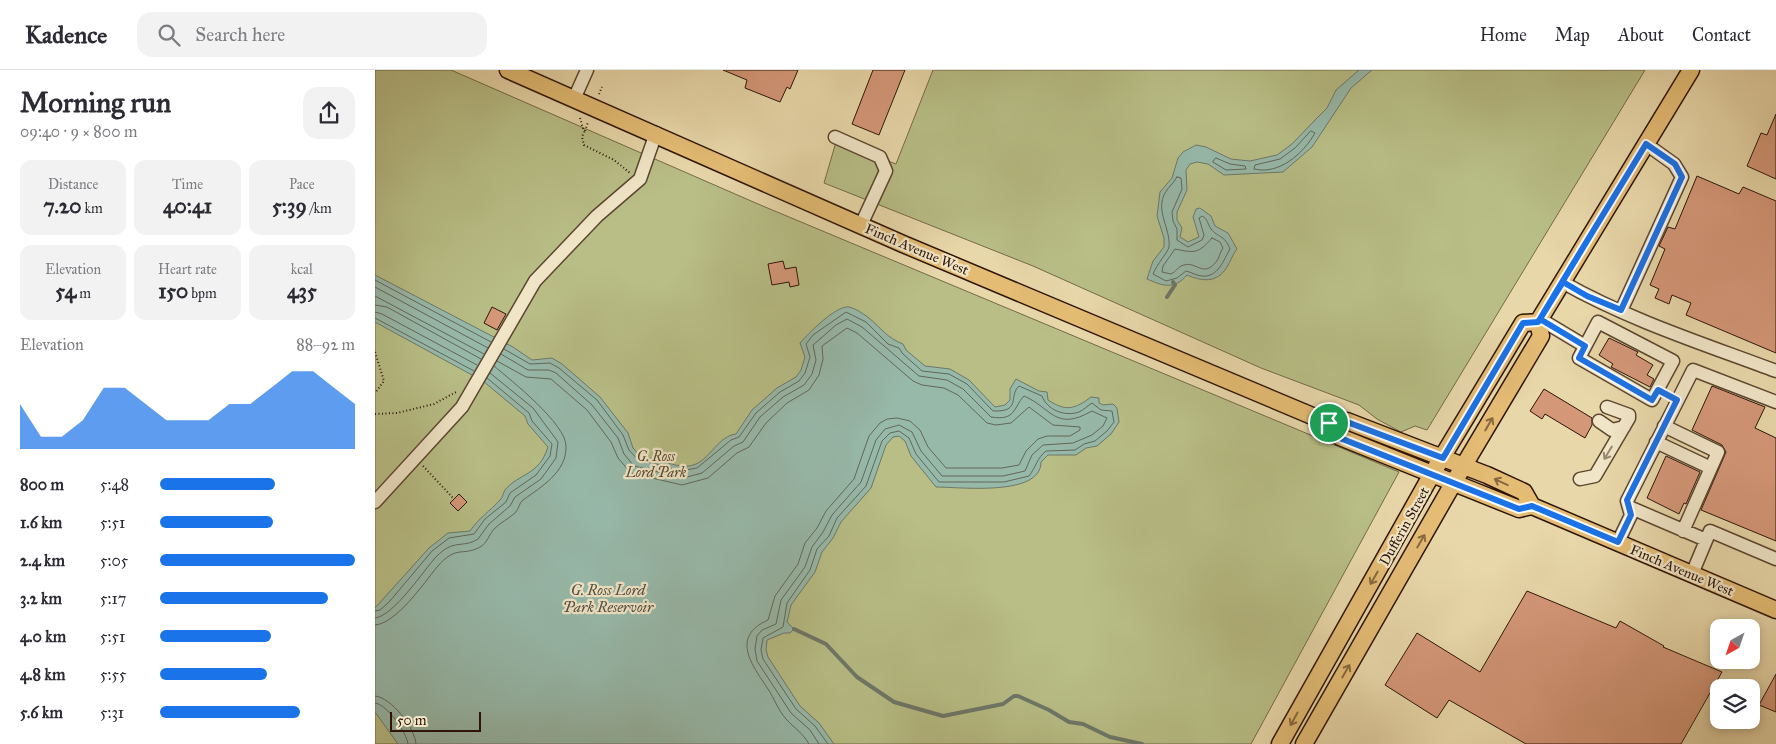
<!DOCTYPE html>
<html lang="en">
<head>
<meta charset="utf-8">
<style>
  body { margin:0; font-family:"IM FELL Great Primer",serif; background:#f2f2f3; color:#2b2b33; height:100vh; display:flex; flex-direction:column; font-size:19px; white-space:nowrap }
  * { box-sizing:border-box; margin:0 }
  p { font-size:16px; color:#7c7c81 }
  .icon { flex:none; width:28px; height:28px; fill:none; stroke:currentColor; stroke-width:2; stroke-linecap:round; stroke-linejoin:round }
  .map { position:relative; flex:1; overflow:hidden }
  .side { display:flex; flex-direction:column; background:#fff; width:375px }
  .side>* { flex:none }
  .needle { width:32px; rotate:220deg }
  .controls { position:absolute; left:1335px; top:549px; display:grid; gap:10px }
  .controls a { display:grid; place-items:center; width:50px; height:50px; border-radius:10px; background:#fff; box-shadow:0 2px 8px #0003; font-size:25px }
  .scale { position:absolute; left:15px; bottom:12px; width:91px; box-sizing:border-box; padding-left:5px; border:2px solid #2e1508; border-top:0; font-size:14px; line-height:18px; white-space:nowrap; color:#2e1508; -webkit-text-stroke:4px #f0e5c7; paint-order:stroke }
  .pin { position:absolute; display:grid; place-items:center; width:42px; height:42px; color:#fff; margin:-21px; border:2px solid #fff; border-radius:50%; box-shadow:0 1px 5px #0007 }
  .round { display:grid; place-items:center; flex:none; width:52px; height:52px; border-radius:15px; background:#f2f2f3 }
  .overview { display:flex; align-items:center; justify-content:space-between; height:85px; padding:0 20px }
  h1 { font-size:28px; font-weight:700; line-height:38px }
  .figures { display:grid; grid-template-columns:repeat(3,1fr); gap:8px; height:85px; padding:5px 20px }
  .figures div { display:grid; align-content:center; border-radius:12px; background:#f2f2f3; text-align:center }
  .figures b { font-size:21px; font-weight:700 }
  .figures small { font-size:14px; font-weight:400 }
  .figures p { font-size:14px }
  .chart { height:140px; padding:10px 20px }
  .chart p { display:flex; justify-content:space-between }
  .chart svg { width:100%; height:90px; margin-top:5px; fill:#1a73e8; opacity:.7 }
  ul { padding:0 20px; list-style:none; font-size:16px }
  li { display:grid; grid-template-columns:80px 60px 1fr; align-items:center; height:38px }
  li i { height:12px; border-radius:6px; background:#1a73e8 }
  header { display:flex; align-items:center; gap:30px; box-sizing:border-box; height:70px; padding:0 25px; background:#fff; border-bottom:1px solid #e1e1e2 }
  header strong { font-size:24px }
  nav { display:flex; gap:28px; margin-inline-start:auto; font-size:18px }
  .search { width:350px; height:45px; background:#f2f2f3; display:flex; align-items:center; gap:12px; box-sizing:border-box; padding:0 18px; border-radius:15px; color:#7c7c81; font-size:19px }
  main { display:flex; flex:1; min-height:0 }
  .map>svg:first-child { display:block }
</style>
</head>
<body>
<header>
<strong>Kadence</strong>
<div class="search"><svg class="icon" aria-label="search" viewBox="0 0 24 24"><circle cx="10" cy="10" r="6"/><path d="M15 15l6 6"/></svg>Search here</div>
<nav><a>Home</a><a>Map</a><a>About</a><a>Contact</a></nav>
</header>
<main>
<section class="side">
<div class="overview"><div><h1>Morning run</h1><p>09:40 · 9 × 800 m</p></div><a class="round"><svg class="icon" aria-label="share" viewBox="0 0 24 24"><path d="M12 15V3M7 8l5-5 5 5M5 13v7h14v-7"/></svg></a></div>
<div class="figures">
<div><p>Distance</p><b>7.20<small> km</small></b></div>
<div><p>Time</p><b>40:41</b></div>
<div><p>Pace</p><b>5:39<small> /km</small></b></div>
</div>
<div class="figures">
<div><p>Elevation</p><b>54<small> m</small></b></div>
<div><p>Heart rate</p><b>150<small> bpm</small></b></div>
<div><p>kcal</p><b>435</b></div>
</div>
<div class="chart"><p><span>Elevation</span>88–92 m</p>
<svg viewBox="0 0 160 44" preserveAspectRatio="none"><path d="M0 44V22L10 38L20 38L30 30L40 14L50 14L60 22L70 30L80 30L90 30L100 22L110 22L120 14L130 6L140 6L150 14L160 22V44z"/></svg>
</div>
<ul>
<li><b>800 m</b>5:48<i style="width:59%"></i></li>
<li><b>1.6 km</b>5:51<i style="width:58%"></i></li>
<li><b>2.4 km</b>5:05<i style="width:100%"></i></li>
<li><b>3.2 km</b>5:17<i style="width:86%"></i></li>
<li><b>4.0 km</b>5:51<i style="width:57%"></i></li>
<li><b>4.8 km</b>5:55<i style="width:55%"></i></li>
<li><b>5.6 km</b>5:31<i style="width:72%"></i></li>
</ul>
</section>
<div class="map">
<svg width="1401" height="674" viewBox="0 0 1401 674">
  <rect width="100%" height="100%" fill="#e8d7a9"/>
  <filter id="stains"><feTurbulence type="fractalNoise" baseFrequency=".004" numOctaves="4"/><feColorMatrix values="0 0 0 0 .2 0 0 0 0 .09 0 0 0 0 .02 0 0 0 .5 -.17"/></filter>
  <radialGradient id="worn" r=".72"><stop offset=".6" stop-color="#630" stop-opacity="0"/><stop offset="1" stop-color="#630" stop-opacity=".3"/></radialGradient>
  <path fill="#b8be86" stroke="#736a47" d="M0 0H76L383 134 1024 402 876 674H0Z
    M558 0H1270L1052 360 1040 356 1026 362 1002 349 984 335 886 298 658 196 449 113 461 72 521 94Z"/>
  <path fill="#97b9aa" stroke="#6d7769" d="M984 0H997L976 18 937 77 908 102 849 105 833 94 822 92 815 94 811 100 812 120 802 142V150L807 158 805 167 813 172 824 167 818 147 821 139 825 138 836 146 840 156 853 163 862 179C857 185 856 191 852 197 842 214 826 211 812 205 799 220 788 216 772 209L778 191 789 177V168L782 146 785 122 797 108 803 88 808 82 821 75 831 77 856 89 875 91 902 85 917 74 941 49 952 38 961 20Z
    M0 205 138 277 157 290 177 288 187 294 225 327 253 363 258 378 267 388C285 386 303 402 321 394 336 387 344 366 361 364L377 340 402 318 421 307 426 300 430 287 425 273C433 264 461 235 474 237 480 238 490 245 494 248 506 258 512 268 528 274L531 280 550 296 575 299 594 310 620 337 630 335 635 330V319L641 309 664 321 672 322 673 330C691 342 700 339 716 327L724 328V333L728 335 738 334 742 338 744 352 736 364 722 376 711 378 701 385H673L666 392C666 427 585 417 561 417L536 386 530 371 524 366 518 367 511 375 496 418 466 452 458 468 447 482 440 502 416 535 412 552 419 559 415 563H409L392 570 391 580 393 587 425 636 444 653 459 674H23L0 642V538L54 478 73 463 95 461C104 448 115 441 125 430 128 427 128 423 130 420 144 403 164 406 173 377L153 354 150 346 108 311 0 252Z"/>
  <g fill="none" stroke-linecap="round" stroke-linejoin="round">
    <path stroke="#626759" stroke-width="1" d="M936 61 940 63C928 84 904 105 879 99L880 95 905 89 920 78Z
      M841 88 855 94 870 96 871 99 851 100 838 92Z
      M802 107 806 108 807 119 797 142 798 151 802 159V170L813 177 827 170 829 165 824 148 827 146C833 149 832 153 836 159 843 168 849 164 855 179 849 189 843 208 827 206 822 206 816 202 811 201L802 208 791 211 778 204C782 194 793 182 794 177 796 159 780 141 790 123 793 117 799 113 802 107Z
      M837 168 845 172 848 178C845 182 844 189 841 192 828 208 821 191 809 195 803 196 801 202 796 204L787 202 788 196 800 179C820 183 823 184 837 168Z
      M0 210 116 272
      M0 217 113 278
      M0 226 109 284
      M0 235 12 237 106 289
      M0 242 7 244 102 295
      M0 248 99 301
      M129 279 155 294 175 293 184 298 222 330 248 365 254 380 265 392H275L305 401 322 398 356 370 364 367 381 343 405 322 424 311 430 303 435 287 431 274 438 265 471 242 491 252 513 274 524 278 528 284 547 301 574 304 592 314 618 341C647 342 633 326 644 316L667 326C672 340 690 347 704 342 709 340 713 335 717 333L726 340 737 341 739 352 732 361 720 371 709 374 700 380 671 381C662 388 661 397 654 406L629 412H564L541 384 534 368 524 361 515 363 507 371 491 416 462 448 454 466 442 479 435 500 412 533 408 557 388 568 386 580 388 589 421 639 440 656 453 674
      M126 284 153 300H174L181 303 217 335 243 368 249 384 259 396 308 408 327 403 359 376 368 372 385 347 408 327 429 315 437 304 441 290 438 275 461 255 472 249 487 257 544 306 572 310 588 319 616 347C641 351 638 338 649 326 677 338 680 362 717 341L732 348 728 356 717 365 698 373 668 375 657 385 650 401 628 406H567L546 381 537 362 524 355 510 359 501 370 486 412 457 445 448 462 437 477 430 497 406 530 401 554 387 560 382 566 380 579 382 591 416 643 435 660 444 674
      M122 291 151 307 176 309 212 340 236 372 243 388 256 403 307 415 333 408 362 383 374 377 391 353 412 333 434 320 444 305 448 289 447 276 472 258 482 263 538 311 547 315 569 318 583 325 612 353 621 355 636 353 654 337 678 355 705 357V360L695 366H672L663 369 651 381 644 395 627 398H571L553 377 545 360 535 351 522 348 512 349 505 353 494 366 479 409 451 441 442 458 430 473 423 494 400 526 393 550C355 567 377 595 393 619 399 628 403 640 411 649 419 658 428 663 434 674
      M0 541 5 540 15 531 57 481 74 468 99 464 110 449 131 432 135 423 161 405 175 386 177 374 157 351 154 343 112 308
      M0 548C19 546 48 501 61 487 79 468 87 479 103 469L114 454 135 436 140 427 166 409 181 388 183 372 158 338 115 303
      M0 555C21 554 49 513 62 497 82 474 87 487 105 477 112 473 114 465 119 459 125 453 133 449 140 443 144 439 144 433 148 430 166 417 192 402 191 376 191 354 137 311 119 296
      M0 626C16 627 40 658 41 674
      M0 633C12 634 32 663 33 674"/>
    <path stroke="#6d7769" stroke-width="4" d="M792 227 800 215 798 212
      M419 559 451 574 482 607 519 632 568 646 628 634 639 626H643L674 640 694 652 708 654 735 667 767 674"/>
  </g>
  <path fill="#d49778" stroke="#2e1508" d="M348 0H423L415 19 412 17 405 32 370 18 372 10Z
    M498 0H530L504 65 477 54Z
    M1401 44V109L1372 96 1386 63 1392 65Z
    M1322 106 1364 124 1368 117 1401 131V283L1311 245 1316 233 1297 225 1294 234 1280 228 1284 219 1275 215 1290 179 1284 176 1293 157 1300 159Z
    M408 191 410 199 421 197 424 215 415 217 414 212 397 215 393 194Z
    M117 237 131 244 122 260 109 253Z
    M1234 268 1263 282 1261 285 1278 295 1272 305 1279 309 1275 317 1236 297 1238 294 1224 285Z
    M1337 316 1390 337 1380 358 1401 368V471L1326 440 1351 382 1347 375 1317 360Z
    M1169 319 1217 348V355L1210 368 1170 344 1167 349 1155 341Z
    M1291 386 1325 402 1311 434 1309 433 1304 444 1272 428Z
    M84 424 92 432 83 441 75 433Z
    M1152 521 1241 558 1245 551 1289 576 1288 577 1347 602 1306 674H1151L1074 630 1062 648 1010 615 1042 563 1105 602Z
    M1401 604V642L1384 635Z"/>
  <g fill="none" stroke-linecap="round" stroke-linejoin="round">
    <defs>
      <path id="minor" d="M199 29 212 0
        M460 67 505 87 511 101 486 155
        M1187 212C1254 250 1329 274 1401 301
        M1246 241 1307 107 1299 94 1271 74
        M1165 249 1210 276
        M1223 252 1298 291 1277 330 1204 288Z
        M1224 351 1237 360 1249 357
        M1289 356 1343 382 1308 461
        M1281 372 1336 398
        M1205 409 1220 406 1254 348V345L1232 337
        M0 432 87 337 160 211 222 146 265 109 281 63
        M1254 437 1331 470
        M1243 472 1256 445 1252 431 1318 300 1401 332
        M1317 504 1335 461 1401 489"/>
      <path id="major" d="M133 0 528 174 954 353 972 351 1112 405 1149 422 1157 436 1401 540
        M954 353 965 367 1144 439 1157 436
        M905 674 1057 404 1148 253 1163 252
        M929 674 1079 412 1166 266 1163 252 1316 0"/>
    </defs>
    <use href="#minor" stroke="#5c4630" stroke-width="15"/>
    <use href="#major" stroke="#2e1508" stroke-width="19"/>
    <path stroke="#2e1508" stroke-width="2" stroke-dasharray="1 2.5" stroke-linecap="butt" d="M224 24 227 17
      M205 48 209 62 207 67 209 75 239 90 255 103
      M210 61 213 52
      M0 282 9 311 0 323
      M0 344 22 343 59 334 81 322
      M48 396 79 429"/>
    <use href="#minor" stroke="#f0e5c7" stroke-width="12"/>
    <use href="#major" stroke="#e4bc74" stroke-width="16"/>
  </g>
  <defs><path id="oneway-shaft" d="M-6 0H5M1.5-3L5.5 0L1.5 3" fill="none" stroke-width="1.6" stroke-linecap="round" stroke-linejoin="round" transform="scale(1.25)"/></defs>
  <g stroke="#89683e">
    <use href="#oneway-shaft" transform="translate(1114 354) rotate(-60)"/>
    <use href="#oneway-shaft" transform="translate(1126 412) rotate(-155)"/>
    <use href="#oneway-shaft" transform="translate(1046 471) rotate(-60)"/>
    <use href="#oneway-shaft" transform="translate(999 508) rotate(120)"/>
    <use href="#oneway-shaft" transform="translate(971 601) rotate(-60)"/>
    <use href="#oneway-shaft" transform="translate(919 649) rotate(119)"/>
  </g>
  <use stroke="#998771" href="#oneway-shaft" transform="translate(1233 383) rotate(121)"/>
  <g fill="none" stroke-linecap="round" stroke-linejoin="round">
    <defs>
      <path id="route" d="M954 353 965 368 1144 439 1157 436 1243 472 1256 445 1252 430 1302 330 1283 320 1277 330 1204 288 1210 276 1165 249 1188 212 1212 226 1246 240 1307 107 1300 94 1271 74C1236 132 1200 190 1165 249L1163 252 1148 253 1068 388 972 352 954 353"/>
    </defs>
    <use href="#route" stroke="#fff" stroke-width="10"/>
    <use href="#route" stroke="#1a73e8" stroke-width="6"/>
  </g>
  <g text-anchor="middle" stroke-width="4.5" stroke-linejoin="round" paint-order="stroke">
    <g font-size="14" fill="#2e1508" stroke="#f0e5c7">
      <text transform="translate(542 179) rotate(23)" y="5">Finch Avenue West</text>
      <text transform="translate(1029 456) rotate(-61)" y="5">Dufferin Street</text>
      <text transform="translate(1307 500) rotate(23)" y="5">Finch Avenue West</text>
    </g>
    <g font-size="14" font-style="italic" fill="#57482e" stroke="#f0e5c7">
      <text x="281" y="391">G. Ross<tspan x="281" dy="16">Lord Park</tspan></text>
    </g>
    <g font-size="15" font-style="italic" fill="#534e41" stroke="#f0e5c7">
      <text x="233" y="525">G. Ross Lord<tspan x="233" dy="17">Park Reservoir</tspan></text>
    </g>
  </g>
  <rect width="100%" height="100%" filter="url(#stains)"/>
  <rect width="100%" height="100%" fill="url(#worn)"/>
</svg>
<div class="controls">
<a><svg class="needle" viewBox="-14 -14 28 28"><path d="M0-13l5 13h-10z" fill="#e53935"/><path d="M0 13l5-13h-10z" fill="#7c7c81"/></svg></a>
<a><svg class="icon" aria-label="layers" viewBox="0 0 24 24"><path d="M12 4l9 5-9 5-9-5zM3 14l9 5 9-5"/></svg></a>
</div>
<div class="scale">50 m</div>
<div class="pin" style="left:954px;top:353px;background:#1e9e55"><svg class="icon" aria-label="arrive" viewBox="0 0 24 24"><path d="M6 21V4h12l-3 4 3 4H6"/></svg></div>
</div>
</main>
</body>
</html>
